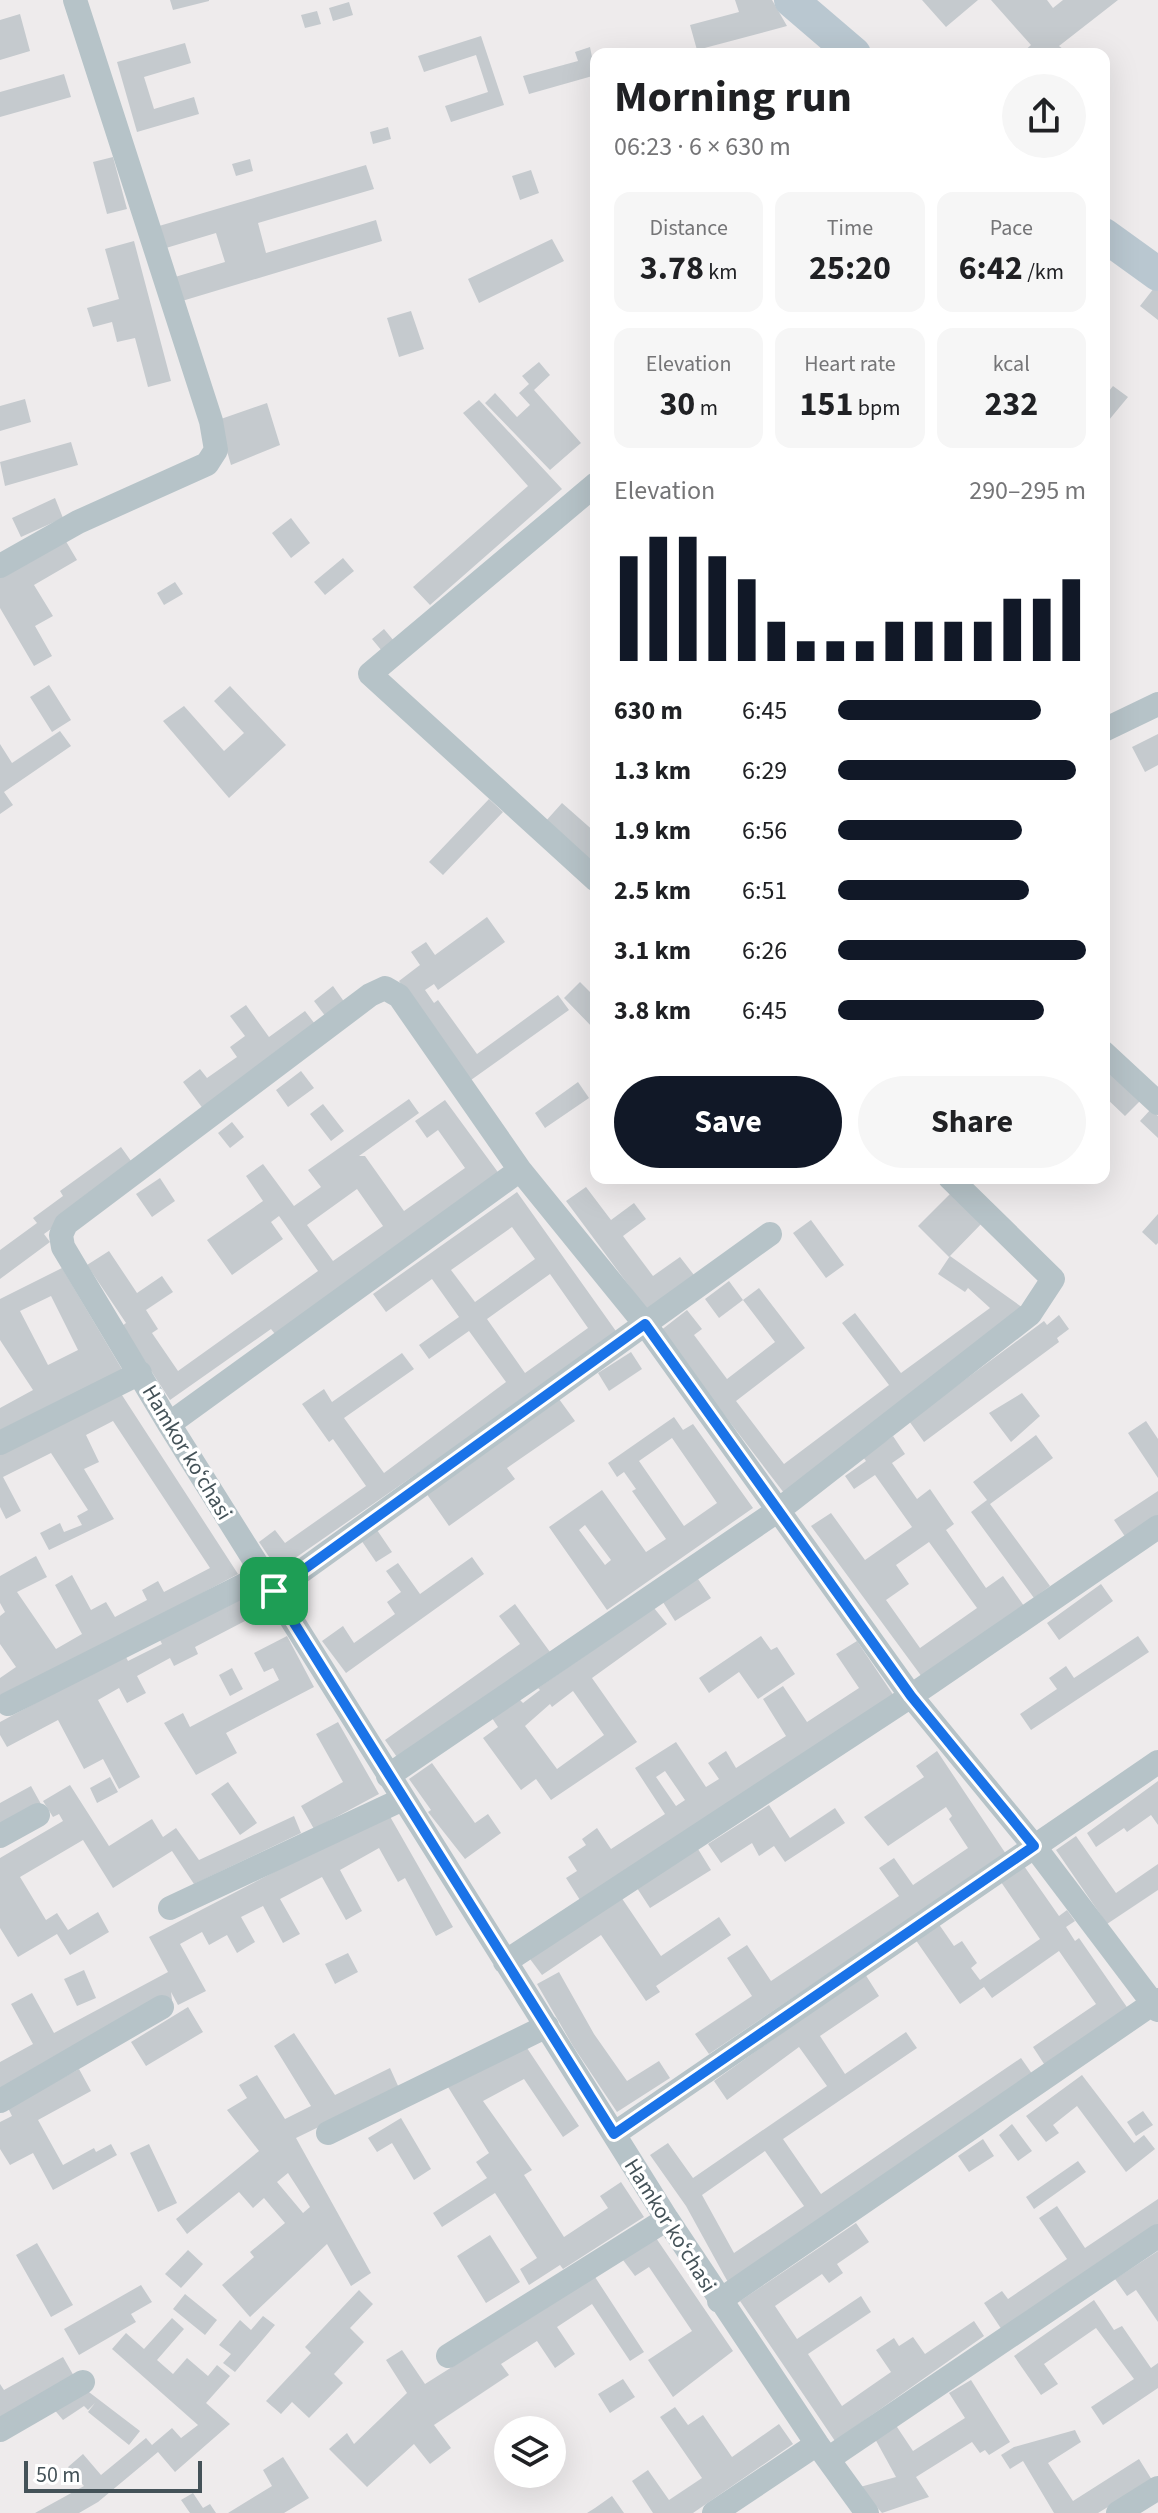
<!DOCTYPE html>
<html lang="en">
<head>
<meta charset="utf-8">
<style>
  body { margin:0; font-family:"Source Sans 3",sans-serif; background:#f6f6f6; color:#202124; height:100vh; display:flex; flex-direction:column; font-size:30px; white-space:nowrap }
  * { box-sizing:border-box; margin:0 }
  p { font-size:26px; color:#757577 }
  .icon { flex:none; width:44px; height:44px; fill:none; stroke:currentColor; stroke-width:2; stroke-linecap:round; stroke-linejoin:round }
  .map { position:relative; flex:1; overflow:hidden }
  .sheet { position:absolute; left:590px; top:48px; width:520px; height:1136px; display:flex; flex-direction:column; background:#fff; border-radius:16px; box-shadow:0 8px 32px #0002 }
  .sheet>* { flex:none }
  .controls { position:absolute; left:494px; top:2416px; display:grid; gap:16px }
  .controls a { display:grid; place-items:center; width:72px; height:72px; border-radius:50%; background:#fff; box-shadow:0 8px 32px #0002; font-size:40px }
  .scale { position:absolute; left:24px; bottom:20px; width:178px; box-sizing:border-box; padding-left:8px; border:4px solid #445258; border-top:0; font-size:22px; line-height:28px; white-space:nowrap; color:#445258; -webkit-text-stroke:6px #fff; paint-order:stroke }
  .pin { position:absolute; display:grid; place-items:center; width:68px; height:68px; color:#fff; margin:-34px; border-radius:16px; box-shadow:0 4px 12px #0006 }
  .round { display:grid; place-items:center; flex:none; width:84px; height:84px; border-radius:42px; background:#f6f6f6 }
  .headline { display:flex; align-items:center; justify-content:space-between; height:136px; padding:0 24px }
  h1 { font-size:44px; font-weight:700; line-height:60px }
  .metrics { display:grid; grid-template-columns:repeat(3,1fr); gap:12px; height:136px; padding:8px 24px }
  .metrics div { display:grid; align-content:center; border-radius:16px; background:#f6f6f6; text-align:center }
  .metrics b { font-size:34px; font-weight:700 }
  .metrics small { font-size:22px; font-weight:400 }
  .metrics p { font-size:22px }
  .chart { height:224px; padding:16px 24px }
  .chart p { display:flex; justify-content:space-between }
  .chart svg { width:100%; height:144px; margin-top:8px; stroke:#111827; stroke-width:6 }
  .primary-button { display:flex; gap:16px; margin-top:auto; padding:16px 24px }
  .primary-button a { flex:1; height:92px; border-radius:48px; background:#111827; color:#fff; font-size:32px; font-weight:700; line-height:92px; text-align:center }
  .primary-button a+a { background:#f6f6f6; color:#202124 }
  ul { padding:0 24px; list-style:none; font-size:26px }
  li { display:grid; grid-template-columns:128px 96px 1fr; align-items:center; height:60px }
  li i { height:20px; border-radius:10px; background:#111827 }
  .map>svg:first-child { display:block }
</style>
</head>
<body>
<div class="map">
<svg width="1158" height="2513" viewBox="0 0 1158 2513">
  <rect width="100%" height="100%" fill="#eeebec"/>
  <path fill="#c5cace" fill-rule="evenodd" d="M170 0H209V1L173 10Z
    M735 0H772L787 26 697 50 690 25 739 12Z
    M922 0H978L946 27Z
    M991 0H1047L1053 8 1063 0H1118L1059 46 1063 49 1057 54H1021L1031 45Z
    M349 2 353 15 333 21 329 8Z
    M317 11 321 24 305 28 301 15Z
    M20 14 30 51 0 60V20Z
    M481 36 504 105 451 122 445 106 488 92 476 55 424 72 418 56Z
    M185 43 191 63 144 77 154 109 194 97 199 114 137 132 117 62Z
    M590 47 592 57 596 56V75L529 94 523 76 578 61 575 52Z
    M64 74 71 97 0 117V92Z
    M388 127 391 139 373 144 370 132Z
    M113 157 127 209 107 214 93 162Z
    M250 159 253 171 236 176 232 164Z
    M366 165 374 189 258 223 266 253 376 220 382 241 182 301 175 277 225 262 216 233 166 248 159 226Z
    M531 170 539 193 520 200 512 176Z
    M552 239 564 261 479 303 468 279Z
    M134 241 171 381 148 387 135 338 117 342 112 322 93 327 87 308 119 299 105 249Z
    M1154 288 1158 291V320L1140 306Z
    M411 311 424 349 399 357 387 318Z
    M539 362 550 375 534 390 581 443 550 470 485 403 495 393 517 417 530 405 519 393 529 384 522 376Z
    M1113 386 1128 397 1104 426V397Z
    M25 399 31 422 0 431V406Z
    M479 400 562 489 430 605 413 587 528 486 463 413Z
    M267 403 280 445 231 465 218 420Z
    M71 442 78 465 5 486 0 462Z
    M55 498 63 518 21 537 12 518Z
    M291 518 310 543 291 558 272 533Z
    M64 538 77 560 34 585 53 616 35 626 52 656 34 666 0 608V576Z
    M343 558 354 571 325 595 314 582Z
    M175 582 183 594 164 605 157 593Z
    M384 629 394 641 382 651 372 639Z
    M49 685 71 720 52 732 30 697Z
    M230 686 286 745 229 798 163 721 184 706 224 751 244 733 214 701Z
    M60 731 71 746 4 792 13 805 0 814V744L12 763Z
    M1158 734V765L1145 772 1132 747Z
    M489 799 503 812 443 875 429 862Z
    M562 803 596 833V868L545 822Z
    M487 917 505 942 438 990 434 984 425 990 434 1003 438 1000 477 1054 558 995 569 1010 471 1080 399 981 420 965 411 952 426 942 435 955Z
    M580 982 596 998V1031L564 998Z
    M333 986 345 1003 326 1017 314 1001Z
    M246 1005 269 1037 305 1011 315 1024 204 1110 183 1082 200 1069 207 1078 237 1057 230 1047 245 1036 230 1016Z
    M1104 1066 1141 1100 1125 1116 1104 1096Z
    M301 1071 314 1088 288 1107 276 1090Z
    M578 1082 589 1098 545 1128 535 1113Z
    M409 1099 419 1113 359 1156H365L404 1211 465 1168 438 1130 427 1138 415 1121 445 1100 500 1175 275 1334 271 1329 170 1400 122 1326 126 1323 87 1265 109 1251 137 1293 162 1276 173 1292 146 1310 158 1329 152 1333 178 1371 318 1271 279 1216 271 1222 283 1239 232 1275 207 1240 263 1201 246 1176 263 1164 294 1206 321 1187 308 1170ZM357 1189 383 1226 333 1261 307 1225Z
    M323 1104 344 1131 331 1141 310 1114Z
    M1151 1109 1158 1116V1138L1140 1121Z
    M232 1122 244 1137 230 1148 218 1133Z
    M121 1147 136 1168 44 1234 50 1242 0 1279V1250L37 1223 33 1218 63 1196 60 1191Z
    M160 1178 175 1201 152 1217 136 1194Z
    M586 1187 611 1220 634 1203 646 1219 623 1236 653 1276 680 1257 694 1275 647 1310 566 1201Z
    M955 1189 986 1219 949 1257 918 1226Z
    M517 1192 618 1334 278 1570 259 1542 275 1530 285 1543 366 1486 333 1439 329 1442 302 1404 324 1389 332 1402 402 1353 414 1369 344 1418 384 1473 506 1382 469 1331 429 1359 419 1345 459 1317 432 1279 386 1312 373 1294ZM512 1227 535 1259 475 1302 451 1270ZM550 1274 588 1328 525 1373 487 1319Z
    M1158 1214V1243L1156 1245 1142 1232Z
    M811 1220 844 1265 826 1278 793 1233Z
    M950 1256 1026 1310 784 1493 660 1331 687 1310 702 1329 694 1335 727 1379 775 1342 743 1300 759 1288 805 1348 736 1401 784 1464 889 1385 842 1323 855 1313 901 1373 990 1308 968 1288 965 1292 938 1274Z
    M62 1268 123 1371 0 1437V1408L33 1390 0 1340V1299ZM51 1296 78 1350 48 1365 20 1311Z
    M729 1281 743 1300 719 1318 705 1299Z
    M1059 1315 1069 1329 1057 1338 1059 1342 924 1442 909 1421 1044 1321 1047 1325Z
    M631 1352 642 1369 609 1391 598 1373Z
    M120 1392 238 1574 0 1701V1678L16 1667 0 1644V1616L5 1612 0 1603V1576L36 1556 47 1577 17 1592 56 1649 82 1634 55 1585 72 1575 91 1610 106 1602 115 1617 147 1600 142 1590 158 1581 164 1592 210 1568 113 1421 86 1435 99 1462 84 1469 114 1519 49 1550 40 1533 60 1523 64 1532 82 1525 77 1516 88 1510 51 1453 3 1477 21 1511 6 1519 0 1507V1454Z
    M1022 1393 1040 1416 1011 1442 989 1413Z
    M559 1399 575 1421 507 1468 515 1479 449 1526 426 1493Z
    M674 1417 683 1430 693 1424 753 1508 607 1610 549 1527 602 1490 646 1552 666 1539 632 1491 636 1489 624 1472 617 1477 608 1463ZM672 1438 717 1503 684 1526 639 1461ZM585 1525 611 1560 605 1565 579 1530Z
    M1146 1421 1158 1439V1478L1128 1433Z
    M1036 1435 1053 1458 990 1504 1050 1586 1034 1598 971 1512 987 1500 973 1482Z
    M893 1436 905 1454 892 1463 917 1499 930 1489 954 1524 946 1530 986 1588 1003 1576 1024 1606 922 1677 811 1526 831 1513 865 1560 912 1527 875 1475 854 1489 845 1476 866 1461 863 1457ZM929 1542 977 1608 920 1648 886 1600 909 1584 896 1565Z
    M1158 1491V1517L1126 1538 1114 1520Z
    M377 1530 392 1552 376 1562 361 1540Z
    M472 1557 484 1574 346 1673 322 1641 343 1626 354 1643 395 1614 387 1602 401 1592 386 1571 398 1563 420 1594Z
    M696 1576 711 1598 675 1621 661 1599Z
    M1101 1584 1113 1601 1059 1640 1047 1623Z
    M251 1591 262 1612 195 1647 198 1654 174 1666 170 1658 137 1676 146 1693 127 1703 119 1688 98 1700 140 1777 119 1789 103 1759 84 1769 58 1720 7 1747 0 1735V1722L125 1655 128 1661 162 1644 160 1640Z
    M515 1604 550 1652 399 1760 385 1740 520 1644 499 1616Z
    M654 1608 667 1624 592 1678 637 1742 551 1800 536 1779 521 1790 483 1738 498 1727 492 1718 519 1699 523 1703 540 1690 538 1688ZM573 1691 604 1735 557 1769 525 1726 550 1704 552 1707Z
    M287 1636 314 1687 226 1733 237 1753 196 1775 164 1723 183 1713 190 1727 279 1680 273 1668 264 1672 254 1653Z
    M761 1636 771 1650 777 1647 795 1674 758 1699 739 1672 709 1693 699 1678Z
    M1138 1636 1149 1652 1031 1730 1020 1714 1057 1689 1049 1678 1066 1666 1074 1678Z
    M857 1641 894 1696 580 1900 566 1878 577 1871 568 1857 586 1845 582 1839 597 1828 611 1849 665 1814 635 1768 676 1742 706 1787 719 1779 708 1763 726 1751 736 1768 786 1736 763 1699 783 1686 807 1722 859 1688 836 1654ZM665 1771 685 1800 676 1806 656 1777Z
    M232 1668 243 1689 230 1696 219 1675Z
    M338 1722 379 1794 314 1829 301 1806 343 1782 316 1734Z
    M937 1751 1006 1854 709 2054 695 2034 752 1996 727 1958 747 1945 771 1981 899 1896 879 1868 894 1858 913 1885 968 1848 949 1819 952 1816 946 1807 888 1846 864 1817 924 1777 916 1766Z
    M432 1763 475 1823 488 1814 501 1833 465 1859 428 1812 431 1810 409 1779Z
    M110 1777 118 1792 97 1803 90 1788Z
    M1158 1781V1825L1151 1815 1127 1832 1124 1828 1096 1847 1087 1833Z
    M228 1782 257 1823 240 1835 211 1794Z
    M70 1785 109 1846 152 1819 163 1837 176 1828 199 1860 294 1816 301 1833 194 1884 172 1851 113 1888 83 1840 20 1877 46 1920 57 1913 68 1930 98 1912 109 1932 70 1955 57 1934 18 1957 0 1928V1858L63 1821 59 1814 53 1817 43 1801Z
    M31 1786 41 1804 0 1827V1803Z
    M769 1805 790 1838 835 1808 845 1823 785 1862 774 1846 759 1856 752 1843 721 1863 708 1844Z
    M388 1813 453 1927 436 1936 405 1878 398 1882 379 1848 340 1870 362 1911 346 1920 322 1877 280 1899 300 1934 283 1943 263 1906 241 1917 255 1942 237 1953 227 1935 209 1945 202 1932 180 1944 206 1991 178 2005 171 1992 172 2000 0 2092V2062L33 2044 11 2004 32 1993 54 2033 168 1972 149 1937Z
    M1076 1836 1116 1893 1158 1864V1890L1107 1924 1056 1850Z
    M698 1849 711 1870 650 1908 637 1888Z
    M1024 1866 1059 1916 1067 1910 1075 1921 1066 1927 1075 1941 1079 1938 1131 2013 1048 2070 1033 2047 1096 2004 1059 1951 992 1998 984 1987 960 2004 915 1939 938 1923 954 1946 962 1941 977 1963 971 1968 980 1980 1040 1939 1001 1882Z
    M621 1897 661 1956 719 1917 731 1935 656 1986 660 1992 646 2001 601 1935 542 1975 530 1959Z
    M348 1953 358 1972 335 1984 325 1964Z
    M84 1970 96 1998 77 2006 64 1979Z
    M559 1972 594 2034 627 2081 659 2061 670 2078 617 2112 573 2046 537 1984Z
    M865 1974 879 1996 820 2036 845 2074 906 2032 917 2048 783 2139 821 2194 1021 2058 1035 2078 730 2286 686 2206 650 2155 668 2143 693 2178 827 2086 799 2047 727 2100 714 2081ZM765 2151 804 2206 734 2253 702 2195Z
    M188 2007 203 2032 146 2066 131 2042Z
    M294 2033 335 2095 390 2068 399 2088 296 2138 371 2273 351 2286 327 2244 250 2317 222 2285 254 2257 250 2252 285 2223 264 2198 253 2208 239 2192 187 2234 176 2219 259 2151 227 2110 247 2098 239 2085 257 2075 285 2119 311 2106 274 2046ZM288 2173 310 2207 303 2213 277 2182Z
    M527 2048 579 2126 563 2137 524 2079 483 2101 532 2170 524 2175 564 2237 608 2208 600 2196 621 2182 644 2217 563 2269 560 2265 529 2285 520 2269 537 2258 495 2193 442 2227 433 2213 487 2178 476 2162 489 2153 448 2087Z
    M79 2069 91 2091 38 2120 63 2165 94 2148 96 2152 111 2144 117 2155 53 2190 33 2153 10 2165 0 2149V2122L12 2116 8 2108Z
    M1082 2075 1134 2143 1144 2135 1155 2149 1126 2172 1077 2106 1053 2125 1059 2133 1046 2142 1026 2116Z
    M1143 2111 1153 2125 1136 2136 1127 2122Z
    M401 2118 431 2169 414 2180 392 2143 377 2152 368 2138Z
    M1012 2124 1032 2151 1018 2161 999 2135Z
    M983 2139 994 2156 969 2172 958 2156Z
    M149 2144 177 2203 158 2212 130 2153Z
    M1078 2161 1086 2172 1034 2209 1026 2197Z
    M1158 2199V2226L1002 2330 984 2303 1002 2291 1008 2299 1067 2259 1039 2218 1057 2206 1085 2248Z
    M856 2223 869 2242 837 2264 843 2273 829 2283 822 2274 775 2306 797 2339 861 2296 871 2312 808 2354 842 2406 891 2372 876 2350 894 2338 899 2346 913 2337 925 2354 974 2321 984 2336 835 2441 740 2301Z
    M490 2235 520 2282 486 2303 457 2256Z
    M656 2238 733 2351 673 2397 648 2360 692 2331 649 2267 635 2276 623 2260Z
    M37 2243 73 2305 51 2317 16 2255Z
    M188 2250 203 2264 181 2288 165 2274Z
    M1158 2251V2322L1136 2290 1127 2296 1115 2279Z
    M595 2277 644 2352 630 2361 592 2304 557 2327 575 2354 555 2368 537 2341 501 2364 509 2375 434 2425 451 2448 430 2464 414 2444 367 2487 329 2449 347 2433 354 2444 407 2393 386 2360 402 2350 425 2384Z
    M141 2285 152 2302 131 2314 136 2322 79 2355 64 2329Z
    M359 2290 373 2304 350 2328 364 2342 334 2374 343 2383 309 2418 292 2402 281 2414 266 2401 311 2353 305 2347Z
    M185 2294 217 2320 205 2335 173 2309Z
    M1094 2300 1114 2330 1122 2326 1151 2368 1158 2363V2388L1103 2425 1091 2407 1134 2379 1096 2328 1044 2364 1058 2384 1041 2395 1014 2356Z
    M263 2316 275 2325 235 2372 223 2363 231 2354 219 2345 240 2320 251 2330Z
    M172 2318 184 2329 157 2360 173 2374 187 2358 208 2376 217 2365 230 2376 206 2403 230 2424 175 2472 158 2452 98 2502 79 2513H35L84 2486 68 2467 83 2454 101 2475 146 2438 152 2445 172 2428 181 2438 198 2425 112 2349 126 2333 144 2349Z
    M63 2357 75 2378 0 2421V2384L4 2390Z
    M623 2379 635 2397 610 2413 598 2394Z
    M971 2380 1010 2442 989 2455 985 2450 980 2453 972 2442 916 2477 929 2497 882 2513 860 2487 896 2477 874 2437 895 2424 913 2451 965 2418 949 2393Z
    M81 2386 140 2431 129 2445 88 2412 95 2403 88 2410 84 2406 63 2420 52 2407Z
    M675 2407 688 2425 703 2415 732 2457 779 2424 793 2444 693 2513H653L632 2481 648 2470 669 2500 702 2478 660 2417Z
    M1075 2430 1081 2442 1048 2463 1073 2501 1139 2459 1152 2480 1098 2513H1054L1023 2461 1010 2469 1001 2455 1014 2447Z
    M283 2457 309 2498 284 2513H228L272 2486 263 2470Z
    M193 2493 203 2508 210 2504 216 2513H190L181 2500Z
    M612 2496 624 2513H587L595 2508Z"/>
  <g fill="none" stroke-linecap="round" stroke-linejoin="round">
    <path stroke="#b6c3c8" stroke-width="24" d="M596 484 370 674 596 880
      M0 566 78 522 207 464 216 450 211 421 75 0
      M1104 730 1158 704
      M1104 1053 1158 1103
      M169 1424 520 1170
      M0 1443 140 1373
      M274 1591 770 1234
      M8 1704 264 1575
      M388 1776 780 1509 1030 1314 1053 1279 950 1178
      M0 1836 38 1815
      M170 1908 403 1799
      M505 1962 911 1696 1158 1527
      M0 2101 162 2007
      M328 2133 547 2026
      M614 2134 1158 1762
      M719 2301 1158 2000
      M448 2356 667 2219
      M0 2430 83 2382
      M828 2459 1158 2236
      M714 2513 817 2444
      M867 2513 817 2444 667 2219 169 1424 63 1247 61 1235 66 1224 370 995 385 988 399 996 520 1170 645 1324 911 1696 1034 1846 1158 2010
      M1118 2513 1158 2488"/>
    <path stroke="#b9c7d0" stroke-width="34" d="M791 0 854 54
      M1104 235 1158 274"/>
  </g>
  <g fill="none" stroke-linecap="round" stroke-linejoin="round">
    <defs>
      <path id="route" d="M645 1324 911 1696 1034 1846 614 2134 274 1591Z"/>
    </defs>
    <use href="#route" stroke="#fff" stroke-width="16"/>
    <use href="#route" stroke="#1a73e8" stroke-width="10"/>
  </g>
  <g text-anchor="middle" stroke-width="7" stroke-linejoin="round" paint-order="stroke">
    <g font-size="22" fill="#445258" stroke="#fff">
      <text transform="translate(188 1452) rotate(59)" y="8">Hamkor koʻchasi</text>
      <text transform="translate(671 2225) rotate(58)" y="8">Hamkor koʻchasi</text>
    </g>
  </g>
</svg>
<div class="controls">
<a><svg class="icon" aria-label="layers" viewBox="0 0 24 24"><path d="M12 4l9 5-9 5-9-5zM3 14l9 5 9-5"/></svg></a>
</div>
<div class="scale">50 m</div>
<div class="pin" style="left:274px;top:1591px;background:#1e9e55"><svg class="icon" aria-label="arrive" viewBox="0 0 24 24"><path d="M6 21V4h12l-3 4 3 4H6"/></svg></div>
<section class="sheet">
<div class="headline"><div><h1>Morning run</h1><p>06:23 · 6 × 630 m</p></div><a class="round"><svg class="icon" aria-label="share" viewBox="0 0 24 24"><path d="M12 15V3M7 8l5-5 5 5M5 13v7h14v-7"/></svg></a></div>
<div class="metrics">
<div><p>Distance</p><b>3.78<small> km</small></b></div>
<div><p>Time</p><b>25:20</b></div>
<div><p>Pace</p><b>6:42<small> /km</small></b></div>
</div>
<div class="metrics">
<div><p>Elevation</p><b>30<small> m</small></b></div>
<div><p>Heart rate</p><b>151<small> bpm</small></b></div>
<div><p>kcal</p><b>232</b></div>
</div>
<div class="chart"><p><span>Elevation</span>290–295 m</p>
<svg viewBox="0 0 160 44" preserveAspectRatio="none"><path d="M5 44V12M15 44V6M25 44V6M35 44V12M45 44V19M55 44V32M65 44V38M75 44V38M85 44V38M95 44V32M105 44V32M115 44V32M125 44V32M135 44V25M145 44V25M155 44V19"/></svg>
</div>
<ul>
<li><b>630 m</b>6:45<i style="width:82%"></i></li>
<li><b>1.3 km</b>6:29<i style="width:96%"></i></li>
<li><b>1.9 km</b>6:56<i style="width:74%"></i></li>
<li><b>2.5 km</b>6:51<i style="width:77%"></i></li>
<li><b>3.1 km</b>6:26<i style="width:100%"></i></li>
<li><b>3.8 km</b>6:45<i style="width:83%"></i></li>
</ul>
<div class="primary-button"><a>Save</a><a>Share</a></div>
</section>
</div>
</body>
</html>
